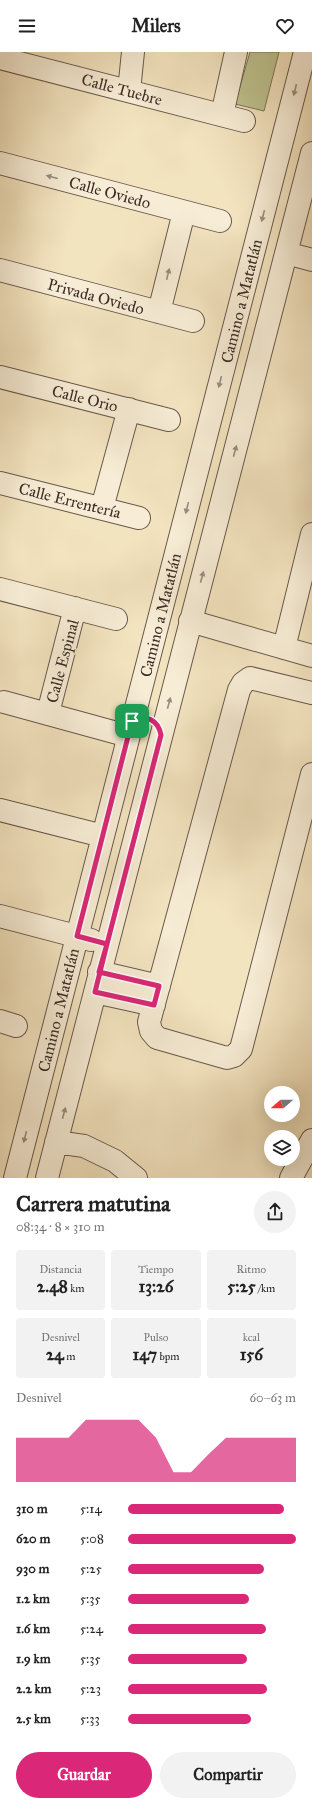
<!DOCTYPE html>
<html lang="es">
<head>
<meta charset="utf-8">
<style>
  body { margin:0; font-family:"IM FELL Great Primer",serif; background:#f2f2f2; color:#222; height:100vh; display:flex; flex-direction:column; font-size:15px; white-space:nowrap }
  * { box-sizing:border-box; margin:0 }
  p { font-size:13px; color:#767676 }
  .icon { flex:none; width:22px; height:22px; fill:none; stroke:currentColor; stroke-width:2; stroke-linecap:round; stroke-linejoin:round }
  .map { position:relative; height:1126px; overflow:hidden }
  .drawer { display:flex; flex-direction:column; background:#fff; flex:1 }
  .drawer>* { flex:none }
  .needle { width:26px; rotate:250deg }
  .tools { position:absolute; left:264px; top:1034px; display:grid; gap:8px }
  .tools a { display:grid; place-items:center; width:36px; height:36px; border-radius:50%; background:#fff; box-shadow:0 4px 16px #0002; font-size:20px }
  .pin { position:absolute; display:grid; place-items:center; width:34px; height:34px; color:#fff; margin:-17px; border-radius:8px; box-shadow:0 2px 6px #0006 }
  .round { display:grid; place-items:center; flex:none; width:42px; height:42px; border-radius:21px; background:#f2f2f2 }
  .overview { display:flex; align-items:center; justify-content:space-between; height:68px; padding:0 16px }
  h1 { font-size:22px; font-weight:700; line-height:30px }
  .stats { display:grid; grid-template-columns:repeat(3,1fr); gap:6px; height:68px; padding:4px 16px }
  .stats div { display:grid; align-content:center; border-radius:4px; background:#f2f2f2; text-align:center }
  .stats b { font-size:17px; font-weight:700 }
  .stats small { font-size:11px; font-weight:400 }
  .stats p { font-size:11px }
  .chart { height:112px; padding:8px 16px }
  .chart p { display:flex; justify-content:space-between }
  .chart svg { width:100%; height:72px; margin-top:4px; fill:#db2777; opacity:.7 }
  .primary-button { display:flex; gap:8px; margin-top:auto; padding:8px 16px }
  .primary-button a { flex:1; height:46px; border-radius:24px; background:#db2777; color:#fff; font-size:16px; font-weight:700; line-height:46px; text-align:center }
  .primary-button a+a { background:#f2f2f2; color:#222 }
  ul { padding:0 16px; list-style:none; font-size:13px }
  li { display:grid; grid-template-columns:64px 48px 1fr; align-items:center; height:30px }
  li i { height:10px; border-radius:5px; background:#db2777 }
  header { display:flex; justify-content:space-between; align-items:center; height:52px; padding:0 16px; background:#fff; font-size:18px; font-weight:700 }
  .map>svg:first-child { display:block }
</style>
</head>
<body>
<header><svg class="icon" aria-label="menu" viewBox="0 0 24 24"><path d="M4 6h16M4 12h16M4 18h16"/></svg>Milers<svg class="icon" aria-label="heart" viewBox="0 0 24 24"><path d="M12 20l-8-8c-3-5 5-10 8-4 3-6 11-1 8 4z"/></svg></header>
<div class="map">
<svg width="312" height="1126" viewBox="0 0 312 1126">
  <rect width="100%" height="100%" fill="#f3e4c0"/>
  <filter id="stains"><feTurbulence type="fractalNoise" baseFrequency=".005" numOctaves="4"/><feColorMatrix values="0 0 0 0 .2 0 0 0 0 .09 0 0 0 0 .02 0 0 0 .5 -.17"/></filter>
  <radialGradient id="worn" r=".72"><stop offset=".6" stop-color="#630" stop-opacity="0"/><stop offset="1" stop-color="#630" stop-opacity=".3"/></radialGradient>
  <path fill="#bec390" stroke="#7c775a" d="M250 0H279L264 59 235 52Z"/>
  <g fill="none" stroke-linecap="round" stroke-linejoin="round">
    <defs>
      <path id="minor" d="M0 6 244 69
        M129 39 133 0
        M222 63 236 0
        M0 111 220 169
        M286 201 312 208
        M0 218 193 269
        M159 260 184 160
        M0 325 169 368
        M0 431 139 466
        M102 456 129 357
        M0 537 116 567
        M190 569 312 604
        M284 596 312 482
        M312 641 250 626 243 631 239 638 149 970 151 979 157 986 227 1006 234 1004 241 997 312 722
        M4 650 128 684
        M48 661 75 556
        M0 758 103 784
        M0 864 91 888
        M99 920 159 934
        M95 940 154 953
        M0 969 16 974
        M56 1090 84 1094 115 1109 136 1126
        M15 1126 305 0
        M47 1126 312 101
        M291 1126 312 1088"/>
    </defs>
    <use href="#minor" stroke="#69594c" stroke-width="24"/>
    <use href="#minor" stroke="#f7edd6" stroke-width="22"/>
  </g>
  <defs><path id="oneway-solid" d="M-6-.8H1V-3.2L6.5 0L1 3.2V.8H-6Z"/></defs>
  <g fill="#998c7e">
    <use href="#oneway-solid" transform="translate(295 38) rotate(104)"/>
    <use href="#oneway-solid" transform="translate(52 125) rotate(-165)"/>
    <use href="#oneway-solid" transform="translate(263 164) rotate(104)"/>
    <use href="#oneway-solid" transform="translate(168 222) rotate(-76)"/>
    <use href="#oneway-solid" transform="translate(220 330) rotate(104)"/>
    <use href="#oneway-solid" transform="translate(235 399) rotate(-75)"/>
    <use href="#oneway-solid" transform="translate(187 456) rotate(104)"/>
    <use href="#oneway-solid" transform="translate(202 525) rotate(-75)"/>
    <use href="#oneway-solid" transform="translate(169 651) rotate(-75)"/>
    <use href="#oneway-solid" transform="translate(64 1061) rotate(-75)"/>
    <use href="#oneway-solid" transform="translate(25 1085) rotate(104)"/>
  </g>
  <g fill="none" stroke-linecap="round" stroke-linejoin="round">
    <defs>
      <path id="route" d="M132 669 77 884 107 892 99 920 159 934 154 953 95 940 107 892 161 683C158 668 147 662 132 669"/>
    </defs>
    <use href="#route" stroke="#fff" stroke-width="8"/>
    <use href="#route" stroke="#db2777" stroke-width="5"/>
  </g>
  <g text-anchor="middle" stroke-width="3" stroke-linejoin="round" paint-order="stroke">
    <g font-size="16" fill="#3b2b25" stroke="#f7edd6">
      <text transform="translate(122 37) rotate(15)" y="6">Calle Tuebre</text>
      <text transform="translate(110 140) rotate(15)" y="6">Calle Oviedo</text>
      <text transform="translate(96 244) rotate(15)" y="6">Privada Oviedo</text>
      <text transform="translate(241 249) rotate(-76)" y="6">Camino a Matatlán</text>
      <text transform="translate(85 346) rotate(14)" y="6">Calle Orio</text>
      <text transform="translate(70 448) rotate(14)" y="6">Calle Errentería</text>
      <text transform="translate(160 563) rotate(-76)" y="6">Camino a Matatlán</text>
      <text transform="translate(62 609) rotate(-75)" y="6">Calle Espinal</text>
      <text transform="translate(58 958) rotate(-76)" y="6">Camino a Matatlán</text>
    </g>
  </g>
  <rect width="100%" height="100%" filter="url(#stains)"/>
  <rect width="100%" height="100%" fill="url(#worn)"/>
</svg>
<div class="tools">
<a><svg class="needle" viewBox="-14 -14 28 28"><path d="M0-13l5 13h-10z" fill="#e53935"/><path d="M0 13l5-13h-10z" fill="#767676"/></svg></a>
<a><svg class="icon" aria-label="layers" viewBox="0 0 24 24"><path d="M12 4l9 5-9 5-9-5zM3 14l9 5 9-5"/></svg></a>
</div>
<div class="pin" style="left:132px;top:669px;background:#1e9e55"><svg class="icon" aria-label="arrive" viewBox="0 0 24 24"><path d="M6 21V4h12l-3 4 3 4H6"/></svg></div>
</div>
<section class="drawer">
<div class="overview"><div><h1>Carrera matutina</h1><p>08:34 · 8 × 310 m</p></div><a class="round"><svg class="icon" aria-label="share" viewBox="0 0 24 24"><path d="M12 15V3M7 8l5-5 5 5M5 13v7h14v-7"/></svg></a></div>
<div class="stats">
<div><p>Distancia</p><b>2.48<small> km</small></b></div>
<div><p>Tiempo</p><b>13:26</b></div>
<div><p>Ritmo</p><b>5:25<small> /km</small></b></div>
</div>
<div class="stats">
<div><p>Desnivel</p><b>24<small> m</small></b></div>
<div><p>Pulso</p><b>147<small> bpm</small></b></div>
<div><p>kcal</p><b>156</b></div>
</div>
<div class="chart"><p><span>Desnivel</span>60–63 m</p>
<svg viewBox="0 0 160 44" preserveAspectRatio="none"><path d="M0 44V17L10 17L20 17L30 17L40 6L50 6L60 6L70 6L80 17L90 38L100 38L110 27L120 17L130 17L140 17L150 17L160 17V44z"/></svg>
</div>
<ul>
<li><b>310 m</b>5:14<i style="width:93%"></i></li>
<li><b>620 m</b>5:08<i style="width:100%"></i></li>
<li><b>930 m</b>5:25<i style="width:81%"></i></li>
<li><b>1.2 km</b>5:35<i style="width:72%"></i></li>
<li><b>1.6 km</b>5:24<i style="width:82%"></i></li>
<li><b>1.9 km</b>5:35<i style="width:71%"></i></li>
<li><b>2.2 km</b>5:23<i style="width:83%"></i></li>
<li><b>2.5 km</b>5:33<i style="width:73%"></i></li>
</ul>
<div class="primary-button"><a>Guardar</a><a>Compartir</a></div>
</section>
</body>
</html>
